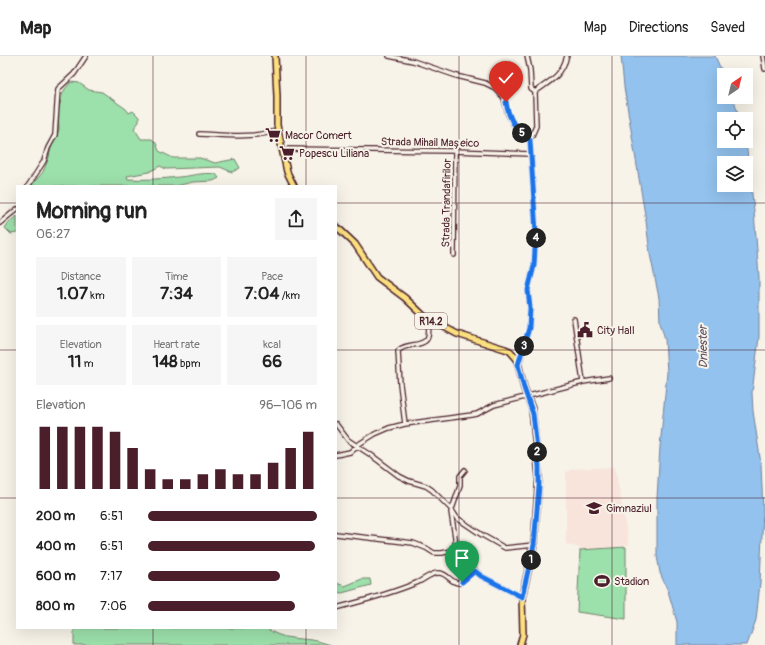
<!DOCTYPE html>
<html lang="en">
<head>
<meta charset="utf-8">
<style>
  body { margin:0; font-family:Pangolin,sans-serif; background:#f6f6f6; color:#222; height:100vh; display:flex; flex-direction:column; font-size:15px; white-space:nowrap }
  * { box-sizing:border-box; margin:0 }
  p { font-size:13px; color:#767676 }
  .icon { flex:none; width:22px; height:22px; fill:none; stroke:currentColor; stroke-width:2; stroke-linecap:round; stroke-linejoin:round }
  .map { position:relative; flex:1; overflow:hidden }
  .sheet { position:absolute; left:16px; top:129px; width:321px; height:444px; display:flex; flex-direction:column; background:#fff; border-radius:0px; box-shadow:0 4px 16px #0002 }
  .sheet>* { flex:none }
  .needle { width:26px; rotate:35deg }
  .fabs { position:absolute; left:717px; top:12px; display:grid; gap:8px }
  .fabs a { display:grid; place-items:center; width:36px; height:36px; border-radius:0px; background:#fff; box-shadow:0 4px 16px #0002; font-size:20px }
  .pin { position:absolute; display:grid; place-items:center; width:34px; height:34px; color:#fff; margin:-41px -17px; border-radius:50% 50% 50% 0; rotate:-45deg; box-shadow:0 0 4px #0007 }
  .pin .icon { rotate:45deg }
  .km { position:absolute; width:20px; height:20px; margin:-10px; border-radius:50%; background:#222; color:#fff; font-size:11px; line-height:20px; text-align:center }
  .round { display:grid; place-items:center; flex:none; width:42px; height:42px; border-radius:0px; background:#f6f6f6 }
  .summary { display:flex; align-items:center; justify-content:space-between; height:68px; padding:0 20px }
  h1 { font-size:22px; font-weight:800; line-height:30px }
  .figures { display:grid; grid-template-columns:repeat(3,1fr); gap:6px; height:68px; padding:4px 20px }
  .figures div { display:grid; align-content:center; border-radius:0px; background:#f6f6f6; text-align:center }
  .figures b { font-size:17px; font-weight:800 }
  .figures small { font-size:11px; font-weight:400 }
  .figures p { font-size:11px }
  .chart { height:112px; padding:8px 20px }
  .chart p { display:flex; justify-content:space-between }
  .chart svg { width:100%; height:72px; margin-top:4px; stroke:#4a1f2b; stroke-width:6 }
  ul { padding:0 20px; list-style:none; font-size:13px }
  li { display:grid; grid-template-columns:64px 48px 1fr; align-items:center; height:30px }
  li i { height:10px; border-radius:5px; background:#4a1f2b }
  header { display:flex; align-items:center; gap:24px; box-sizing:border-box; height:56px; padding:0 20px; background:#fff; border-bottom:1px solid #e0e0e0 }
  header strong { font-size:19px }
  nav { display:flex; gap:22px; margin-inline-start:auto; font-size:14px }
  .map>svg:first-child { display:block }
</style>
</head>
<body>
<header>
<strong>Map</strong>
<nav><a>Map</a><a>Directions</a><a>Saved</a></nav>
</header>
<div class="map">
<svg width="765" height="589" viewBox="0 0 765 589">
  <rect width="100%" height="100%" fill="#f7f3e8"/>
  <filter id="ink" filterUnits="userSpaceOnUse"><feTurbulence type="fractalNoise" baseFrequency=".025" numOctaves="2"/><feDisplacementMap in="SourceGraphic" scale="8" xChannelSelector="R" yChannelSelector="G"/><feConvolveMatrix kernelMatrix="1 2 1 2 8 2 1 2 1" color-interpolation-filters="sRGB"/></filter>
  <g filter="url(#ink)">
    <path fill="#f8e4db" d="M615 411 629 489 586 494 566 488V417L571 413Z"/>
    <path fill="#9ce0ab" stroke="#73806b" d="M71 26 79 27 89 34 102 36 126 53 129 57 133 55 139 61V66L134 72 141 83H152L156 87 159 95 173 102H200L215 107 235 103 240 112 232 116 220 111 166 113 160 110 149 116 127 120 128 123C144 124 162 123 179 121 192 120 203 116 216 118L219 122 213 125 193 126 176 130H31L43 116 49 101 52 86 56 81 59 73 58 57 62 39 65 33Z
      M17 160V177L11 178 5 172 9 166Z
      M626 491V563L577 556 580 494Z
      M362 523H370L371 529 342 537 336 536V527L345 530Z
      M74 572H266C281 583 294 582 312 584 318 585 324 587 331 589H74Z"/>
    <path fill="#92c2ed" stroke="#75819f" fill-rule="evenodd" d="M621 0H715L724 20V41H733L740 63H724V85H746V86L754 155 759 221V281L752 337 753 355 761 408 763 455 760 527 756 564 747 589H677V566L668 535 660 517 657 500V442L660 391 667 317 665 283 660 266 659 242 650 198 646 165 624 31ZM724 107H746V129H724Z"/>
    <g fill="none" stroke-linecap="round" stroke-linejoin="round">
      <defs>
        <path id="street" d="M389 0 413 5 457 20 485 27 495 32 504 42 508 58 515 71 530 84
          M527 0 530 14 531 33 535 36
          M763 0 765 13
          M199 78C225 79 253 83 278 74
          M282 93 455 95 531 98
          M28 130 44 105 48 92 55 79 58 33 74 18 86 0
          M0 167 17 153
          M454 199 455 95
          M574 263 583 326
          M519 308 529 272 530 252 528 234 534 210 536 176 530 84 536 70 535 36C551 24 561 21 567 0
          M336 368 348 384 371 399 399 420 409 425 426 430 432 434 451 453 457 462 482 479 505 492 534 489
          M405 368 400 328 398 295C404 287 422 291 427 283 430 278 428 270 429 264
          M336 399 350 396 359 388 375 378 389 372 405 368 472 359 477 358 494 349 583 326 609 322
          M465 414 460 420V430L451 456 455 481 456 494 481 520 522 541
          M336 478 413 487 426 492 434 497H442L456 494
          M336 552C363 545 390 538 416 527 423 525 431 516 439 517 448 517 451 528 460 527L475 515"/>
        <path id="primary" d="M275 0 277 40V69L287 116 294 130
          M336 170 355 188 377 221 405 242 424 260 457 278 505 293 510 295 517 303 524 332 532 353 539 420 534 489 522 541 523 578 520 589"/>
      </defs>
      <use href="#street" stroke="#4a1f2b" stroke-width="6"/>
      <use href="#primary" stroke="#4a1f2b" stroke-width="8"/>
      <use href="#street" stroke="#f7f3e8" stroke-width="3.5"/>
      <use href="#primary" stroke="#fbe080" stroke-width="5"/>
    </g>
  </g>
  <g fill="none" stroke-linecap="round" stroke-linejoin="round" filter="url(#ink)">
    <defs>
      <path id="route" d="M462 526 475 515 481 520 522 541 534 489 539 430V411L533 358 524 332 518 309 529 272 530 252 528 234 534 210 536 176 530 84C516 73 509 65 506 46"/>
    </defs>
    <use href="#route" stroke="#fff" stroke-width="8"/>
    <use href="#route" stroke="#1a73e8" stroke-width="5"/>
  </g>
  <path fill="none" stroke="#4a1f2b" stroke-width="1" stroke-opacity="0.55" d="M153 0V130M306 0V130M459 0V589M612 0V589M0 147H17M336 147H765M0 294H17M336 294H765M0 442H17M336 442H765M153 572V589M306 572V589"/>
  <defs>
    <symbol id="supermarket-bare" viewBox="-9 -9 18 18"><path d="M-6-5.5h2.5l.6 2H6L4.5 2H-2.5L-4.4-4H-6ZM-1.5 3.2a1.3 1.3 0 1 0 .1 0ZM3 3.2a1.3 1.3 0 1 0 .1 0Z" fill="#4a1f2b" stroke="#f7f3e8" stroke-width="2.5" paint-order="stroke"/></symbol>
    <symbol id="civic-bare" viewBox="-9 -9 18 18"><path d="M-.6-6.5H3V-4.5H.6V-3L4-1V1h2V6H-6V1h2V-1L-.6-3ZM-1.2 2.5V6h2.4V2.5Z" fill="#4a1f2b" stroke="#f7f3e8" stroke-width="2.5" paint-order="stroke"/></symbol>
    <symbol id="school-bare" viewBox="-9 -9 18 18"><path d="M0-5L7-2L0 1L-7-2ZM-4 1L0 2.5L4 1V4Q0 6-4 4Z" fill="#4a1f2b" stroke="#f7f3e8" stroke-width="2.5" paint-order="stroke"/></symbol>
    <symbol id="stadium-bare" viewBox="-9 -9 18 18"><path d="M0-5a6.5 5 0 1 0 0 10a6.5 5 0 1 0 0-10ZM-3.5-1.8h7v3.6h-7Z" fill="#4a1f2b" stroke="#f7f3e8" stroke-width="2.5" paint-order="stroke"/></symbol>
  </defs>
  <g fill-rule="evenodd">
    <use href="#supermarket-bare" x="262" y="68" width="22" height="22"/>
    <use href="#supermarket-bare" x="276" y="86" width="22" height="22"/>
    <use href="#civic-bare" x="574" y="263" width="22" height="22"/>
    <use href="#school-bare" x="583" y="441" width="22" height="22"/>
    <use href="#stadium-bare" x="591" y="514" width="22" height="22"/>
  </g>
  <g text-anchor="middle" stroke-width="4" stroke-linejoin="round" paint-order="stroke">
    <rect fill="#f7f3e8" stroke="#7e5f64" stroke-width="1" x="415" y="257" width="32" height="16" rx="3"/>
    <g font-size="10" font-weight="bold" fill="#4a1f2b">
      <text x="431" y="269">R14.2</text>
    </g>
    <g font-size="11" fill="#4a1f2b" stroke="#f7f3e8" text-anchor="start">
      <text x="285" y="83">Macor Comert</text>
      <text x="299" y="101">Popescu Liliana</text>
      <text x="597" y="278">City Hall</text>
      <text x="606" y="456">Gimnaziul</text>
      <text x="614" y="529">Stadion</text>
    </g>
    <g font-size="11" fill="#4a1f2b" stroke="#f7f3e8">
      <text transform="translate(430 86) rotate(1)" y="4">Strada Mihail Mașeico</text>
      <text transform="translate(446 147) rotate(-89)" y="4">Strada Trandafirilor</text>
    </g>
    <g font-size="12" font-style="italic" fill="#605065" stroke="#f7f3e8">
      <text transform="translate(703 291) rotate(-91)" y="4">Dniester</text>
    </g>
  </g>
</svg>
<div class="fabs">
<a><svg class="needle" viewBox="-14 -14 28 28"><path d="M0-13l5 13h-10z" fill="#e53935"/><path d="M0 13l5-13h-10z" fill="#767676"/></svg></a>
<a><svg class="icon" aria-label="locate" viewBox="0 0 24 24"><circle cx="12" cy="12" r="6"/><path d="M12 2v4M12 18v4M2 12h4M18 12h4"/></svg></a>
<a><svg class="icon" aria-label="layers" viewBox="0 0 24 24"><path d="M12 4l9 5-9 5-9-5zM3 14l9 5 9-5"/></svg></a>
</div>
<div class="pin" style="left:462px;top:526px;background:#1e9e55"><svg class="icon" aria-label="arrive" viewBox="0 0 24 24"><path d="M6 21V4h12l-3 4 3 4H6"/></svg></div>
<div class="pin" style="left:506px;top:46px;background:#d93025"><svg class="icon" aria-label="check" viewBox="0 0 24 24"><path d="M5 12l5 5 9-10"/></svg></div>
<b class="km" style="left:531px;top:504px">1</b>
<b class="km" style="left:537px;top:396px">2</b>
<b class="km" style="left:524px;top:290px">3</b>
<b class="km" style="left:536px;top:182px">4</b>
<b class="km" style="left:522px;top:77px">5</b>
<section class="sheet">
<div class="summary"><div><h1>Morning run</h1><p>06:27</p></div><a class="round"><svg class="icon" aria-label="share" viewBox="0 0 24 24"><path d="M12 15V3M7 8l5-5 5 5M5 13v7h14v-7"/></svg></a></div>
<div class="figures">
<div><p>Distance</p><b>1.07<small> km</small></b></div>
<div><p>Time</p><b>7:34</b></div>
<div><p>Pace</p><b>7:04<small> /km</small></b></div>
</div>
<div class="figures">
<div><p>Elevation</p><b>11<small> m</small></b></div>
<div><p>Heart rate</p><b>148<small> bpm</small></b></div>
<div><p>kcal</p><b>66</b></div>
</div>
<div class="chart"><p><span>Elevation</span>96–106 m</p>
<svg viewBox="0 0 160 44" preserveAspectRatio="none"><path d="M5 44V6M15 44V6M25 44V6M35 44V6M45 44V9M55 44V19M65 44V32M75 44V38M85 44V38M95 44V35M105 44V32M115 44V35M125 44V35M135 44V28M145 44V19M155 44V9"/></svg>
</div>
<ul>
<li><b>200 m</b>6:51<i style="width:100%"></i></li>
<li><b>400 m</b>6:51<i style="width:99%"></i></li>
<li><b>600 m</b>7:17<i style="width:78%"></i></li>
<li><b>800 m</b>7:06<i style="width:87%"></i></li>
</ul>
</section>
</div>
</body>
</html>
